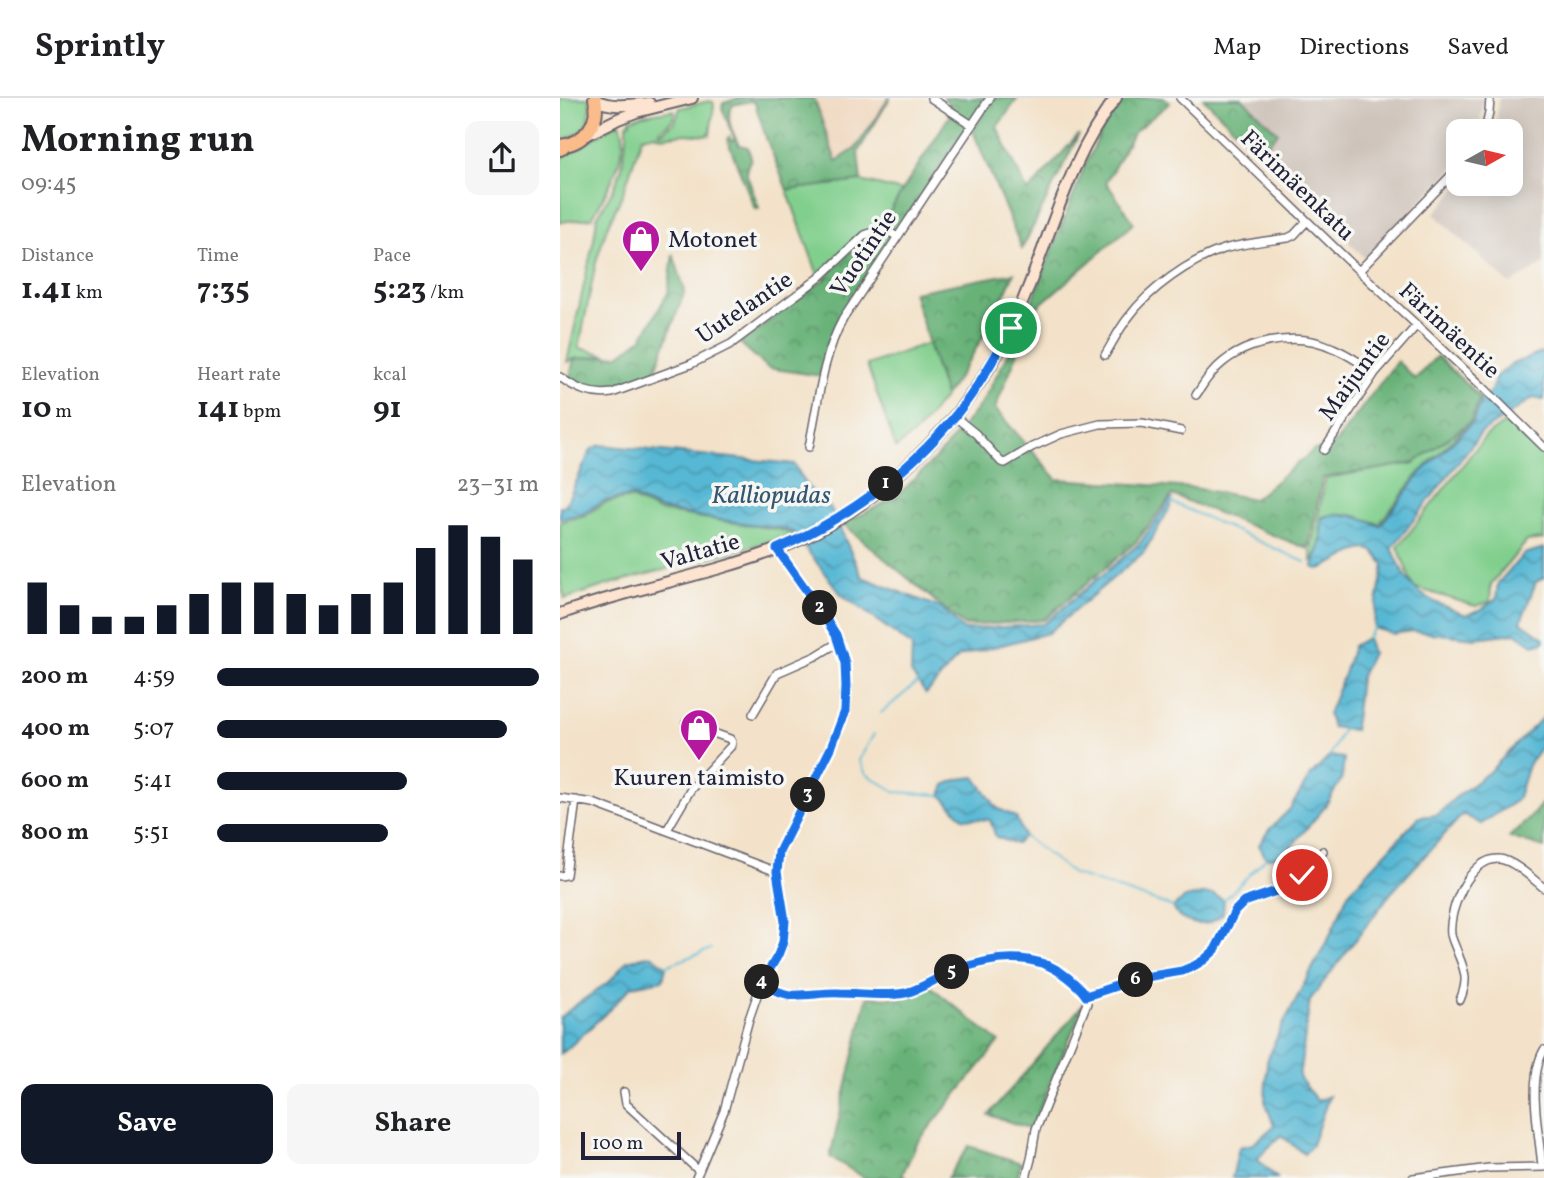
<!DOCTYPE html>
<html lang="en">
<head>
<meta charset="utf-8">
<style>
  body { margin:0; font-family:Vollkorn,serif; background:#f6f6f6; color:#202124; height:100vh; display:flex; flex-direction:column; font-size:26px; white-space:nowrap }
  * { box-sizing:border-box; margin:0 }
  p { font-size:23px; color:#757577 }
  .icon { flex:none; width:38px; height:38px; fill:none; stroke:currentColor; stroke-width:2; stroke-linecap:round; stroke-linejoin:round }
  .map { position:relative; flex:1; overflow:hidden }
  .side { display:flex; flex-direction:column; background:#fff; width:560px }
  .side>* { flex:none }
  .needle { width:46px; rotate:82deg }
  .controls { position:absolute; left:886px; top:21px; display:grid; gap:14px }
  .controls a { display:grid; place-items:center; width:77px; height:77px; border-radius:14px; background:#fff; box-shadow:0 4px 18px #0003; font-size:35px }
  .scale { position:absolute; left:21px; bottom:18px; width:100px; box-sizing:border-box; padding-left:7px; border:4px solid #22223b; border-top:0; font-size:19px; line-height:24px; white-space:nowrap; color:#22223b; -webkit-text-stroke:5px #f6f6f2; paint-order:stroke }
  .pin { position:absolute; display:grid; place-items:center; width:60px; height:60px; color:#fff; margin:-30px; border:4px solid #fff; border-radius:50%; box-shadow:0 2px 7px #0007 }
  .km { position:absolute; width:35px; height:35px; margin:-18px; border-radius:50%; background:#222; color:#fff; font-size:19px; line-height:35px; text-align:center }
  .round { display:grid; place-items:center; flex:none; width:74px; height:74px; border-radius:14px; background:#f6f6f6 }
  .headline { display:flex; align-items:center; justify-content:space-between; height:119px; padding:0 21px }
  h1 { font-size:38px; font-weight:700; line-height:52px }
  .stats { display:grid; grid-template-columns:repeat(3,1fr); gap:10px; height:119px; padding:7px 21px }
  .stats div { display:grid; align-content:center }
  .stats b { font-size:30px; font-weight:700 }
  .stats small { font-size:19px; font-weight:400 }
  .stats p { font-size:19px }
  .chart { height:196px; padding:14px 21px }
  .chart p { display:flex; justify-content:space-between }
  .chart svg { width:100%; height:126px; margin-top:7px; stroke:#111827; stroke-width:6 }
  .primary-button { display:flex; gap:14px; margin-top:auto; padding:14px 21px }
  .primary-button a { flex:1; height:80px; border-radius:14px; background:#111827; color:#fff; font-size:28px; font-weight:700; line-height:80px; text-align:center }
  .primary-button a+a { background:#f6f6f6; color:#202124 }
  ul { padding:0 21px; list-style:none; font-size:23px }
  li { display:grid; grid-template-columns:112px 84px 1fr; align-items:center; height:52px }
  li i { height:18px; border-radius:9px; background:#111827 }
  header { display:flex; align-items:center; gap:42px; box-sizing:border-box; height:98px; padding:0 35px; background:#fff; border-bottom:2px solid #e0e0e0 }
  header strong { font-size:33px }
  nav { display:flex; gap:38px; margin-inline-start:auto; font-size:24px }
  main { display:flex; flex:1; min-height:0 }
  .map>svg:first-child { display:block }
</style>
</head>
<body>
<header>
<strong>Sprintly</strong>
<nav><a>Map</a><a>Directions</a><a>Saved</a></nav>
</header>
<main>
<section class="side">
<div class="headline"><div><h1>Morning run</h1><p>09:45</p></div><a class="round"><svg class="icon" aria-label="share" viewBox="0 0 24 24"><path d="M12 15V3M7 8l5-5 5 5M5 13v7h14v-7"/></svg></a></div>
<div class="stats">
<div><p>Distance</p><b>1.41<small> km</small></b></div>
<div><p>Time</p><b>7:35</b></div>
<div><p>Pace</p><b>5:23<small> /km</small></b></div>
</div>
<div class="stats">
<div><p>Elevation</p><b>10<small> m</small></b></div>
<div><p>Heart rate</p><b>141<small> bpm</small></b></div>
<div><p>kcal</p><b>91</b></div>
</div>
<div class="chart"><p><span>Elevation</span>23–31 m</p>
<svg viewBox="0 0 160 44" preserveAspectRatio="none"><path d="M5 44V26M15 44V34M25 44V38M35 44V38M45 44V34M55 44V30M65 44V26M75 44V26M85 44V30M95 44V34M105 44V30M115 44V26M125 44V14M135 44V6M145 44V10M155 44V18"/></svg>
</div>
<ul>
<li><b>200 m</b>4:59<i style="width:100%"></i></li>
<li><b>400 m</b>5:07<i style="width:90%"></i></li>
<li><b>600 m</b>5:41<i style="width:59%"></i></li>
<li><b>800 m</b>5:51<i style="width:53%"></i></li>
</ul>
<div class="primary-button"><a>Save</a><a>Share</a></div>
</section>
<div class="map">
<svg width="984" height="1080" viewBox="0 0 984 1080">
  <defs>
    <pattern id="forest-crowns" width="20" height="18" patternUnits="userSpaceOnUse" patternTransform="scale(1.75)"><rect width="20" height="18" fill="#68b278"/><path d="M2 6a3 3 0 1 1 6 0M12 15a3 3 0 1 1 6 0" fill="none" stroke="#559064"/></pattern>
    <pattern id="water-waves" width="16" height="10" patternUnits="userSpaceOnUse" patternTransform="scale(1.75)"><rect width="16" height="10" fill="#56b8d4"/><path d="M0 5q4-4 8 0t8 0" fill="none" stroke="#4795ad"/></pattern>
  </defs>
  <rect width="100%" height="100%" fill="#f6f6f2"/>
  <filter id="ink" filterUnits="userSpaceOnUse"><feTurbulence type="fractalNoise" baseFrequency=".0143" numOctaves="2"/><feDisplacementMap in="SourceGraphic" scale="14" xChannelSelector="R" yChannelSelector="G"/><feConvolveMatrix kernelMatrix="1 2 1 2 8 2 1 2 1" color-interpolation-filters="sRGB"/></filter>
  <filter id="wash" filterUnits="userSpaceOnUse"><feTurbulence type="fractalNoise" baseFrequency=".00686" numOctaves="4" result="noise"/><feDisplacementMap in="SourceGraphic" scale="28" xChannelSelector="R" yChannelSelector="G"/><feGaussianBlur stdDeviation="1.57" result="paint"/><feColorMatrix in="noise" values="0 0 0 0 0 0 0 0 0 0 0 0 0 0 0 0 0 1.4 0 .05"/><feComposite in="paint" operator="in"/></filter>
  <g filter="url(#wash)">
    <rect width="100%" height="100%" fill="#f3e2c9"/>
    <path fill="#f0d6bc" d="M254 0H329L295 51 275 63Z"/>
    <path fill="#cec2b9" d="M643 0H923V3L920 25 918 33H898V64L806 161Z
      M939 0H984V166L950 186 874 116 901 86H950V33H935Z"/>
    <path fill="#81cf8d" stroke="#527864" stroke-width="2" d="M0 0H29C34 23 22 38 0 42Z
      M149 3 153 4 154 7 150 37 149 35 147 38 125 36 101 39 95 36 82 39 63 95 46 132 36 164 19 250 47 257 14 261 7 264 34 141 37 119 54 90 61 72 67 39V25L70 24V21L83 17 114 12C117 21 107 27 100 32L99 34 101 35 115 24 120 10Z
      M60 24C61 28 62 31 63 35 67 60 44 98 32 120L0 124V62C7 55 17 52 25 46 37 38 48 31 60 24Z
      M301 83 342 93 321 129 311 131 300 136 258 177 227 92Z
      M368 245 385 298 357 333 336 350 307 267Z
      M911 323 861 373 819 426C798 418 784 412 762 419 759 428 762 436 760 445 759 451 755 457 752 463H751V450L766 380 854 365Z
      M946 324 984 358V441L967 443 931 486 930 504 915 508 853 489 838 449 925 339Z
      M71 400 98 413 221 432 234 437 47 487 5 501 0 483V424L25 417 45 405Z"/>
    <path fill="url(#forest-crowns)" stroke="#456a5a" stroke-width="2" d="M179 0H254L276 63 295 51 329 0H330L298 54 301 83 227 92 206 40 195 5 191 3 173 7C164 20 173 35 179 47L188 49 191 60 187 70V77L199 110 195 111 167 41 169 39 172 43 175 42 162 10 163 5Z
      M384 0H425L337 134 330 130 321 129 342 93 393 12Z
      M434 0H458L437 29 468 94 519 36 462 151 413 33Z
      M565 0H605L610 5 574 34 546 84 574 125 475 211 435 311 497 381 634 390 694 401 754 352 766 351 776 344 837 263 855 281 877 258 920 299 911 323 854 365 763 380 748 451 612 397 577 443 484 522 405 528 283 426 336 399 381 355 421 306 460 234 526 65 545 26Z
      M643 0H682L718 35 699 55Z
      M323 136 334 139 279 220 271 237 260 278 208 270 180 245 262 183 301 143 311 137Z
      M113 156 125 193 94 276C63 287 41 301 9 282L14 261 59 257 82 240 108 195Z
      M454 175C435 219 414 259 385 298L353 194Z
      M984 703V750L949 739 969 721Z
      M370 888 439 944 357 1045 342 1077 349 1080H305L270 1059 307 899 342 900Z
      M525 904 471 1031 429 1017Z
      M409 1048 461 1065 457 1080H387Z"/>
    <path fill="url(#water-waves)" stroke="#3c6d88" stroke-width="2" d="M984 254V302L973 300 921 335 832 450C838 463 844 480 855 490 868 504 889 509 906 517L922 511 936 501 938 485 964 456 984 450V480L976 484 961 524 984 540V544L973 547 956 535 915 540 853 533 833 536 814 530 815 515 824 467C821 463 817 456 813 453 802 445 775 465 763 470L757 471 753 469C754 460 759 454 761 445 763 437 760 429 762 420 784 413 799 419 820 428L863 373 913 324 922 300 931 293 934 286 935 279 952 266Z
      M40 347 234 366 248 389 271 410 302 479 381 510 404 532 484 526 580 445 612 400 611 408 584 454 488 535 399 558 366 596 351 575 352 548 281 496 233 434 221 430 154 421 99 411 71 398 44 403 24 415 0 421V409L5 408 31 352Z
      M807 540 812 555 800 580 794 632 772 629 768 616 784 576 793 548Z
      M984 618V645L968 667 957 702 921 726 903 716 831 795 750 902 739 979 757 1003 769 998 752 1047 744 1056 721 1037 697 1061 717 1080H672L679 1049 693 1046 714 1028 705 1003 707 963 720 932 771 835 788 795 859 719 877 717 895 700 929 674Z
      M770 658 784 660 782 680 765 709 724 757 706 760 699 747 709 732 730 711 750 678Z
      M415 679 437 710 456 719 464 738 456 746 436 739 430 722 403 720 381 697 385 687 399 681Z
      M641 796H652L664 802 663 816C659 819 653 824 648 825 634 828 618 823 613 809L625 800Z
      M91 857 106 868 103 882 72 888 47 914 5 953 0 956V920L14 908 50 883 67 863Z"/>
    <g fill="none" stroke-linecap="round" stroke-linejoin="round">
      <path stroke="#56b8d4" stroke-width="2" d="M611 404 745 464
        M807 540 814 530
        M321 615 358 584
        M314 636 299 662 306 676 336 694 381 697
        M770 658 783 631
        M464 738 513 776 613 809
        M664 802 706 760
        M106 868 151 851"/>
    </g>
  </g>
  <g filter="url(#ink)">
    <g fill="none" stroke-linecap="round" stroke-linejoin="round">
      <defs>
        <path id="minor" d="M371 0 412 27
          M620 0 799 173 923 289 984 349
          M925 33 929 15 930 0
          M799 173 898 70
          M545 257C553 244 559 231 568 220 589 191 630 162 664 151 684 145 707 143 728 140L734 137 747 123
          M0 279C16 291 32 298 52 295L131 266 171 246 259 180 305 137C316 132 328 131 337 139
          M636 297C641 290 646 281 652 275 679 243 736 232 773 250 788 256 802 266 815 275
          M394 318 416 336 441 364 445 365 472 349 501 336 540 326 582 325 621 333
          M249 349C258 306 262 259 283 221L430 0
          M764 352 815 275 857 227
          M193 616 217 575 256 558 279 544
          M0 700 33 705 217 774
          M107 732 131 691 171 648 172 644 170 641 126 625
          M0 778 6 777 16 702
          M201 886 218 857 224 844 225 823 217 774 219 754 271 650 285 613 286 588 285 565 276 537 259 510 217 451
          M526 898 580 880 622 872 644 862 655 852 675 813 684 804 709 797 734 784 763 753
          M900 902C908 883 906 875 898 856 896 849 892 843 891 836 888 812 910 759 939 761 953 762 973 781 984 790
          M64 994 66 1006 139 1073
          M982 1068C979 1034 967 982 984 952
          M136 1080 164 1013 189 921 201 886 227 897H234C250 896 266 894 282 895 302 896 323 899 342 895 354 893 365 886 376 880 416 861 466 849 505 877 515 885 526 892 527 905L476 1031 471 1061 466 1080
          M853 1080 929 1070 984 1069"/>
        <path id="secondary" d="M35 2C52 10 70 7 89 5
          M26 37 58 21 76 14 132 0
          M0 516C71 490 147 478 218 451 317 412 405 325 451 230 487 155 504 66 556 0"/>
        <path id="trunk" d="M0 48C25 45 40 25 35 0"/>
        <path id="motorway" d="M0 50 2 49"/>
      </defs>
      <use href="#minor" stroke="#6b656d" stroke-width="10"/>
      <use href="#secondary" stroke="#6b656d" stroke-width="14"/>
      <use href="#trunk" stroke="#6b656d" stroke-width="16"/>
      <use href="#motorway" stroke="#6b656d" stroke-width="18"/>
      <use href="#minor" stroke="#fff" stroke-width="7"/>
      <use href="#secondary" stroke="#fde4d0" stroke-width="10"/>
      <use href="#trunk" stroke="#f9bc8a" stroke-width="12"/>
      <use href="#motorway" stroke="#f9bc8a" stroke-width="14"/>
    </g>
  </g>
  <g fill="none" stroke-linecap="round" stroke-linejoin="round" filter="url(#ink)">
    <defs>
      <path id="route" d="M451 230C437 256 423 281 406 304 357 369 291 419 217 451L259 510 276 537 285 565 286 588 285 613 271 650 219 754 217 774 225 823 223 844 218 857 201 886C211 890 221 896 231 897 247 898 264 894 280 895 301 895 324 899 345 895 362 891 377 879 394 873 431 859 473 852 507 879 514 885 521 890 526 898L580 880 622 873 634 868 644 862 655 852 675 813 684 804 722 791 742 777"/>
    </defs>
    <use href="#route" stroke="#fff" stroke-width="14"/>
    <use href="#route" stroke="#1a73e8" stroke-width="9"/>
  </g>
  <defs>
    <symbol id="shop-pin" viewBox="-11 -11 22 30"><path d="M0 17L-7.5 6A9.5 9.5 0 1 1 7.5 6Z" fill="#b5179e" stroke="#f6f6f2"/><path d="M-5-2.5h2.3a2.7 3.5 0 0 1 5.4 0H5L5.5 6h-11ZM-1.5-2.5h3a1.5 2.3 0 0 0-3 0Z" fill="#fff"/></symbol>
  </defs>
  <g fill-rule="evenodd">
    <use href="#shop-pin" x="59" y="119" width="44" height="60"/>
    <use href="#shop-pin" x="117" y="608" width="44" height="60"/>
  </g>
  <g text-anchor="middle" stroke-width="7" stroke-linejoin="round" paint-order="stroke">
    <g font-size="24" fill="#22223b" stroke="#f6f6f2">
      <text transform="translate(738 87) rotate(44)" y="8">Färimäenkatu</text>
      <text transform="translate(303 155) rotate(-56)" y="8">Vuotintie</text>
      <text transform="translate(184 209) rotate(-34)" y="8">Uutelantie</text>
      <text transform="translate(890 232) rotate(43)" y="8">Färimäentie</text>
      <text transform="translate(794 278) rotate(-54)" y="8">Maijuntie</text>
      <text transform="translate(140 453) rotate(-16)" y="8">Valtatie</text>
    </g>
    <g font-size="24" fill="#22223b" stroke="#f6f6f2" text-anchor="start">
      <text x="108" y="149">Motonet</text>
      <text x="139" y="687" text-anchor="middle">Kuuren taimisto</text>
    </g>
    <g font-size="26" font-style="italic" fill="#345671" stroke="#f6f6f2">
      <text x="211" y="405">Kalliopudas</text>
    </g>
  </g>
</svg>
<div class="controls">
<a><svg class="needle" viewBox="-14 -14 28 28"><path d="M0-13l5 13h-10z" fill="#e53935"/><path d="M0 13l5-13h-10z" fill="#757577"/></svg></a>
</div>
<div class="scale">100 m</div>
<div class="pin" style="left:451px;top:230px;background:#1e9e55"><svg class="icon" aria-label="arrive" viewBox="0 0 24 24"><path d="M6 21V4h12l-3 4 3 4H6"/></svg></div>
<div class="pin" style="left:742px;top:777px;background:#d93025"><svg class="icon" aria-label="check" viewBox="0 0 24 24"><path d="M5 12l5 5 9-10"/></svg></div>
<b class="km" style="left:326px;top:386px">1</b>
<b class="km" style="left:260px;top:510px">2</b>
<b class="km" style="left:248px;top:697px">3</b>
<b class="km" style="left:202px;top:884px">4</b>
<b class="km" style="left:392px;top:874px">5</b>
<b class="km" style="left:576px;top:882px">6</b>
</div>
</main>
</body>
</html>
